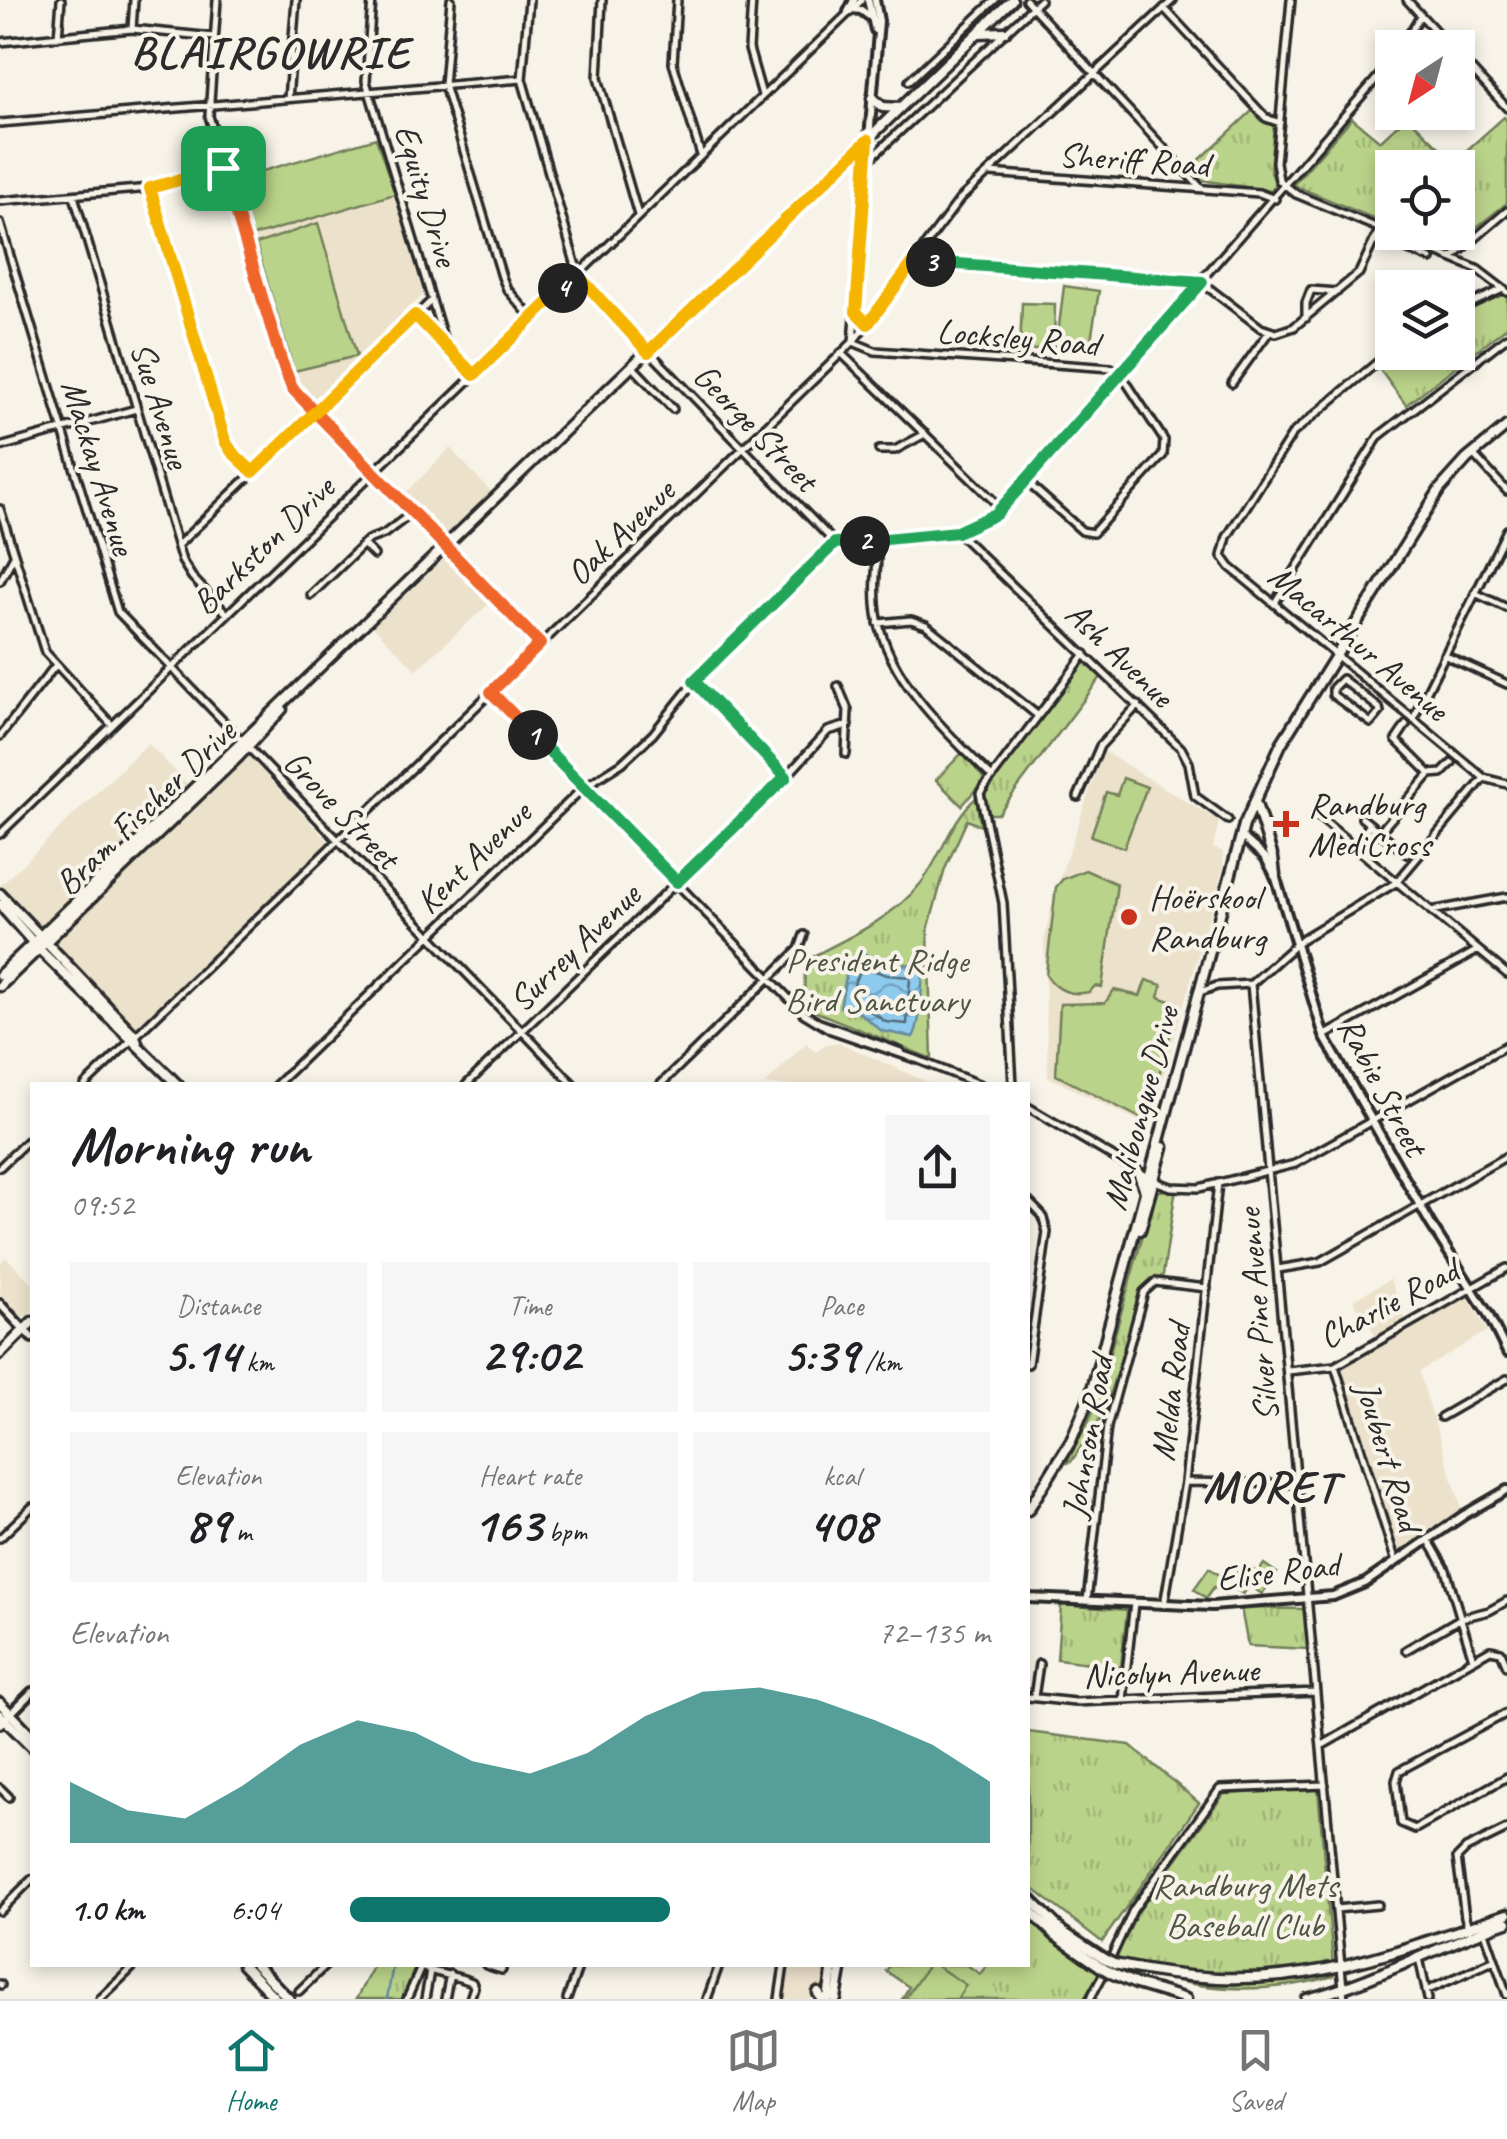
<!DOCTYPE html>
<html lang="en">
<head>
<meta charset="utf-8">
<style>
  body { margin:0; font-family:Caveat,sans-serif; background:#f6f6f6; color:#202124; height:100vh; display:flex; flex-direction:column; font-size:38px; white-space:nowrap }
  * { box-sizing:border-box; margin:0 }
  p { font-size:32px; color:#757577 }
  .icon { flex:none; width:55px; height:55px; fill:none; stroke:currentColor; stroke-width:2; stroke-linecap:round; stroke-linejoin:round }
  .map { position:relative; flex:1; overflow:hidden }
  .details { position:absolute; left:30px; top:1082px; width:1000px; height:885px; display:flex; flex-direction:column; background:#fff; border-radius:0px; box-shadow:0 5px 15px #0003 }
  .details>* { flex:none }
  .needle { width:65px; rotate:216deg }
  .tools { position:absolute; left:1375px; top:30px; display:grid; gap:20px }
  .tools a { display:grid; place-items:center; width:100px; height:100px; border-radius:0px; background:#fff; box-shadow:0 5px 15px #0003; font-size:50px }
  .pin { position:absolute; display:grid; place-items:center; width:85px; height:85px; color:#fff; margin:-42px; border-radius:20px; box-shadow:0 5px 15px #0006 }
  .km { position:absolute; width:50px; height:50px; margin:-25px; border-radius:50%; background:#222; color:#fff; font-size:28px; line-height:50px; text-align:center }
  .round { display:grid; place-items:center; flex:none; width:105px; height:105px; border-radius:0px; background:#f6f6f6 }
  .headline { display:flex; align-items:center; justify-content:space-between; height:170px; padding:0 40px }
  h1 { font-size:55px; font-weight:700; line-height:75px }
  .metrics { display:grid; grid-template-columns:repeat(3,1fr); gap:15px; height:170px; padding:10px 40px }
  .metrics div { display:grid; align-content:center; border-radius:0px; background:#f6f6f6; text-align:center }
  .metrics b { font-size:50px; font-weight:700 }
  .metrics small { font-size:28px; font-weight:400 }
  .metrics p { font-size:28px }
  .chart { height:280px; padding:20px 40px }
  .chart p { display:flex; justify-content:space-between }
  .chart svg { width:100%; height:180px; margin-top:10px; fill:#0f766e; opacity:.7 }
  ul { padding:0 40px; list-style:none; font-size:32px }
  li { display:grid; grid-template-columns:160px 120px 1fr; align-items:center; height:75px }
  li i { height:25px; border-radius:12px; background:#0f766e }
  .tabs { display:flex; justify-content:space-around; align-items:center; height:140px; border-top:2px solid #e0e0e0; background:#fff; font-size:28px; color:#757577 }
  .tabs a { display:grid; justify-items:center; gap:5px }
  .tabs .selected { color:#0f766e }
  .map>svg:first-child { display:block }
</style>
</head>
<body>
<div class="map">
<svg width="1507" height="1999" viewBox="0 0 1507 1999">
  <defs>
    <pattern id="grass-tufts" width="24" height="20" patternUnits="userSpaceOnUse" patternTransform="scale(2.5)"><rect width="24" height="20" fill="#bad38a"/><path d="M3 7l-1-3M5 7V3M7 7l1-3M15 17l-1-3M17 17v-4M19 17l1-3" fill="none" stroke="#a0b577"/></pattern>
    <pattern id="water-waves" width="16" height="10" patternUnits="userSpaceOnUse" patternTransform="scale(2.5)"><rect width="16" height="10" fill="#8dcaee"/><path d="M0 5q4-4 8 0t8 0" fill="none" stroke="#73a4c1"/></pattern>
  </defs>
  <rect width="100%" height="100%" fill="#f7f3e8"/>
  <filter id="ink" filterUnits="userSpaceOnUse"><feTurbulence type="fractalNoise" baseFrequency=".01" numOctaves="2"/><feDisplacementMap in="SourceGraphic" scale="20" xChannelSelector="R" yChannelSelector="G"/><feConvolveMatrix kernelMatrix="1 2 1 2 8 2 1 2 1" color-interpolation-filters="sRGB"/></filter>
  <g filter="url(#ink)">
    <path fill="#ece1cb" d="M395 194 423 295 314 403 295 383 250 237Z
      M450 448 493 494 445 541 403 496Z
      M446 557 491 602 416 670 373 626Z
      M148 743 200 797 245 753 329 842 135 1030 0 886Z
      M1103 751 1219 821 1213 848 1223 852V868L1149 1126 1048 1077 1044 941 1055 892Z
      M806 1043 816 1052 827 1044 840 1043 933 1085H764Z
      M6 1257 32 1283V1311L28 1316 19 1315 0 1295V1263Z
      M1390 1279 1409 1330 1467 1295 1487 1331 1419 1372 1462 1509 1397 1552 1341 1367 1381 1344 1353 1300Z
      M788 1965H826L822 1995 849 1999H783Z"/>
    <path fill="url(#grass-tufts)" stroke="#727f5a" stroke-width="2.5" d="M1254 109 1265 121 1274 125 1270 170 1276 184 1271 191 1202 180 1192 167Z
      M1407 116 1445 153 1458 158 1504 117 1507 121V203L1453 246 1445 248 1408 233 1458 232V168H1392V226L1293 185 1352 118 1380 141Z
      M1503 293 1507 296V327L1406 405 1377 366 1392 352H1458V314Z
      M1082 662 1088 663 1101 677 998 814H987L984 792Z
      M963 752 984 779 962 806 936 780Z
      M976 798 981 826 967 820 945 869 928 930 932 1059 804 1007 805 960C844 940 893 919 921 883 942 856 950 821 976 798Z
      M1176 1188 1163 1275 1143 1295 1102 1416 1071 1462 1067 1463 1089 1421 1098 1395 1155 1192Z
      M1061 1605 1127 1610 1121 1667 1057 1659Z
      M1241 1608 1305 1609 1308 1649 1248 1646Z
      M1028 1732 1130 1745 1199 1803 1102 1942 1028 1885Z
      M1318 1789 1334 1976C1258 1997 1183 1991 1112 1959L1138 1912 1224 1794Z
      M1028 1915 1100 1972 1084 1999H902L909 1987 886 1971 890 1965H967L980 1974 987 1965H1028Z
      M374 1965H416L402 1999H356Z"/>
    <path fill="#bad38a" stroke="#727f5a" stroke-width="2.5" d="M376 138 395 194 250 237 232 180Z
      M318 223 357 356 294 371 256 244Z
      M1064 286 1099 291 1090 346 1057 342Z
      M1022 303 1055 304 1054 351 1020 349Z
      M1123 778 1147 787 1124 848 1091 836 1106 792 1117 795Z
      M1085 870 1117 884 1102 987 1095 986 1089 992C1070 996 1058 991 1046 975L1056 887 1063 879Z
      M1146 980 1162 985 1159 997 1179 1004 1146 1121 1056 1075 1060 1004 1105 1003 1114 990 1140 996Z
      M1264 1564 1277 1573 1262 1594 1250 1586 1243 1594 1231 1587 1225 1595 1214 1587 1206 1598 1194 1589 1209 1568 1221 1576 1229 1566 1240 1574 1246 1565 1258 1573Z
      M928 1965H935L966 1985 957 1999H905Z"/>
    <path fill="url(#water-waves)" stroke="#668aa0" stroke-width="2.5" d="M859 951 890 966 924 963C921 984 922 1022 913 1037L882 1031 858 1012 840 1007 846 976Z"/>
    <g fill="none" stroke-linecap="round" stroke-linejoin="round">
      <path stroke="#526b79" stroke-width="2.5" d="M864 967 887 975 910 977 907 1024 886 1022 853 999 855 980Z"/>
      <path stroke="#668aa0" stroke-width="2.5" d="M387 1999 393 1965"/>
      <defs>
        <path id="minor" d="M217 0 209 116 289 381 314 412 540 644
          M372 0 366 81 445 344 474 375
          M451 0 444 85 502 277 507 289 532 318
          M529 0 522 79 580 280 835 543
          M602 0 598 78 638 215
          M677 0 673 63 701 155
          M752 0 749 49 762 95
          M1026 0 1200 187
          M1291 0 1276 162 1279 180 1296 194 1477 269 1507 292
          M1407 0 1451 48
          M1164 8 1266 118 1280 123
          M132 29 134 0
          M58 37 61 0
          M0 42 132 29 214 37
          M1401 48 1420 16
          M1458 55 1507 108
          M909 81 995 0
          M288 99 296 0
          M0 123 522 79
          M869 140 853 342 875 351 1111 368 1121 374 1164 440 1163 455 1093 533 1082 531 1027 482
          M869 160 1040 0
          M990 173 1259 193 1275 199
          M150 188 225 441 232 452 253 472
          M74 196 182 561 192 577 227 614
          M0 201 150 188 223 168
          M0 223 118 612 574 1085
          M1374 242H1388L1431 259
          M1452 258 1507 211
          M915 261 1201 282 1261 328 1276 333 1294 327 1359 273 1380 228
          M1458 310 1503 289
          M415 315 442 342
          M1306 318V303L1311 290 1337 292
          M1392 350 1293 433 1227 537 1222 556 1230 567 1484 778 1507 784
          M841 353 1002 509
          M633 367 673 409
          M1232 383 1269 332
          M0 447 136 409
          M879 450H895L925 434
          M1473 454 1507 491
          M0 509 45 652 111 724
          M957 532 1181 748 1189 763 1195 796 1228 820
          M878 540C877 566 873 593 878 619 889 680 949 735 991 776
          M835 543 957 532 1002 509 1392 61
          M179 544 432 300
          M363 544 374 555
          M0 581 14 556
          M1475 593 1507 608
          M311 595 368 540 384 534 412 513
          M1274 604 1379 436 1507 337
          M878 623 911 620 926 625 1037 715
          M1444 655 1507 684
          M1342 679 1379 708 1380 712 1371 723 1333 695V688Z
          M695 681 786 777
          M838 686 848 710 846 754
          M491 692 803 1013 831 1030 915 1059
          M1413 719 1507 530
          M1406 725 1396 740 1430 774 1442 773 1452 763
          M0 736 55 666
          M1078 797 1100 746 1138 705
          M1319 817 1507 974
          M1362 818 1407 854
          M0 834 862 0
          M1378 834 1430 774
          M1354 845 1369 826
          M1358 849 1373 830
          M1431 911 1507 897
          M1251 984 1344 1999
          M1203 991 1217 986 1251 984 1302 939 1397 882 1484 778
          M820 1023 901 1052
          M1324 1036 1478 950
          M916 1059 981 1085
          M85 1085 853 342 960 199 1173 0
          M276 1085 584 787 622 763 653 734 695 681 835 543
          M466 1085 786 777 828 731 848 725
          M660 1085 799 949 804 935
          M1013 1085 1003 903 980 793 1085 654
          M1028 1107 1154 1181 1171 1187 1199 1188 1295 1164 1507 1045
          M0 1167 32 1136
          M1028 1201 1042 1215 1047 1232 1028 1364
          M1278 1269 1320 1262 1507 1156
          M1335 1366 1396 1562
          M1288 1371 1335 1366 1507 1268
          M1441 1417 1507 1379
          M1185 1482 1296 1484
          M0 1538 32 1507
          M1428 1539 1446 1570 1473 1659
          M1087 1601 1107 1427 1144 1292 1155 1282 1207 1288
          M1164 1605 1185 1482 1218 1183
          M1406 1650 1461 1618 1489 1611 1507 1601
          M1028 1697 1075 1702 1316 1692
          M1034 1697 1039 1664
          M1123 1700 1134 1603
          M1507 1713 1399 1771 1396 1781 1401 1823 1415 1829 1507 1777
          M1321 1746 1490 1650 1501 1652 1507 1666
          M0 1788 9 1797
          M1336 1909 1378 1905
          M0 1911 32 1879
          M1469 1930 1465 1917 1457 1858 1466 1849 1507 1829
          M1485 1932 1507 1995
          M1112 1956 1133 1910 1220 1789 1325 1785
          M1419 1958 1428 1999
          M486 1965 502 1970
          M421 1967C436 1974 455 1975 472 1982L474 1987 470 1999
          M0 1984 1 1985
          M299 1991 326 1965
          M1426 1991 1495 1960
          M100 1999 135 1965
          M407 1999 422 1965
          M425 1999 430 1971
          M445 1999 450 1974
          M567 1999 579 1965
          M707 1999 719 1965
          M779 1999 784 1965
          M1090 1999 1103 1975"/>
        <path id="tertiary" d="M868 0 875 30
          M851 9 861 10 872 18
          M848 12 854 0
          M869 138 879 21 875 0
          M1241 836 1265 857 1275 875 1324 1036 1430 1223 1488 1314 1507 1352
          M0 1304 32 1338
          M1028 1598 1212 1606 1333 1596 1365 1583 1464 1515 1507 1490
          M0 1724 32 1692"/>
        <path id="secondary" d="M979 33 1005 32
          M872 98 883 107 900 108
          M1256 804 1273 858 1275 875
          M0 894 135 1036 137 1043
          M0 905 39 949 178 1085
          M0 975 1012 0
          M0 986 239 756 282 709
          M1138 1172 1145 1191
          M1140 1230 1163 1147
          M0 1354 32 1322
          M1028 1510 1071 1441 1091 1393 1244 825 1281 744 1440 489 1467 459 1507 426
          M0 1703 32 1736
          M0 1715 32 1747
          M1028 1897 1063 1932 1104 1959
          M1028 1909 1057 1937 1101 1967
          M1114 1964C1275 1999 1359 1965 1507 1914
          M243 1965 276 1999
          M256 1965 289 1999
          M1111 1973 1136 1984 1186 1999
          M818 1993 822 1999
          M828 1999 833 1965
          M836 1999 842 1965
          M1307 1999C1376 1981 1439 1945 1507 1922"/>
      </defs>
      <use href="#minor" stroke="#2b2b2b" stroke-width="12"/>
      <use href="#tertiary" stroke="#2b2b2b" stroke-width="14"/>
      <use href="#secondary" stroke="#2b2b2b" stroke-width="15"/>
      <use href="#minor" stroke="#f7f3e8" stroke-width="5"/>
      <use href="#tertiary" stroke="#f7f3e8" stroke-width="6"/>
      <use href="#secondary" stroke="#f7f3e8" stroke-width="8"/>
      <defs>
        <path id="secondary-bridge" d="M1104 1959 1114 1964
          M1101 1967 1111 1973"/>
      </defs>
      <use href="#secondary-bridge" stroke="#2b2b2b" stroke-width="15" stroke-linecap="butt"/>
      <use href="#secondary-bridge" stroke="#f7f3e8" stroke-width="8"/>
    </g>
  </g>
  <g fill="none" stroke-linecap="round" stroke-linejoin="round" filter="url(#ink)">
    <defs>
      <path id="split-1" d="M223 168 281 360 292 388 540 644 491 692 533 735"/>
      <path id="split-2" d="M533 735 677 882 786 777 694 681 835 543 865 541"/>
      <path id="split-3" d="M865 541 957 532 996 514 1202 282 931 262"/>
      <path id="split-4" d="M563 288 577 274 648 352 868 140 856 312 868 324 915 260 931 262"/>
      <path id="split-5" d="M223 168 150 188 225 441 232 452 253 472 415 315 474 375 563 288"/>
    </defs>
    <use href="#split-1" stroke="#fff" stroke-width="20"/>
    <use href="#split-2" stroke="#fff" stroke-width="20"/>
    <use href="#split-3" stroke="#fff" stroke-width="20"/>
    <use href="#split-4" stroke="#fff" stroke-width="20"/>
    <use href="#split-5" stroke="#fff" stroke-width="20"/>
    <use href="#split-1" stroke="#f0652b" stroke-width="12"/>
    <use href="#split-2" stroke="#22a559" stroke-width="12"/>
    <use href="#split-3" stroke="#22a559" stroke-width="12"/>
    <use href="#split-4" stroke="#f5b400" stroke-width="12"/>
    <use href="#split-5" stroke="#f5b400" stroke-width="12"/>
  </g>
  <g fill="#c8321e" stroke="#f7f3e8" stroke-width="4">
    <path d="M1281 809h10v10h10v10h-10v10h-10v-10h-10v-10h10z"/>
    <circle cx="1129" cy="917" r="10"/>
  </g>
  <g text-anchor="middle" stroke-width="8" stroke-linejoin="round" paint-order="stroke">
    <g font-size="35" fill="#2b2b2b" stroke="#f7f3e8">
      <text transform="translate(1134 159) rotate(4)" y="12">Sheriff Road</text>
      <text transform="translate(427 195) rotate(73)" y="12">Equity Drive</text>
      <text transform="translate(1018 337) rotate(5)" y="12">Locksley Road</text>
      <text transform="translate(161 405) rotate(73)" y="12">Sue Avenue</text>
      <text transform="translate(756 427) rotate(46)" y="12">George Street</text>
      <text transform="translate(99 467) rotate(73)" y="12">Mackay Avenue</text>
      <text transform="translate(620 532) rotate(-44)" y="12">Oak Avenue</text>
      <text transform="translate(263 545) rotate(-44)" y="12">Barkston Drive</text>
      <text transform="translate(1359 642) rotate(40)" y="12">Macarthur Avenue</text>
      <text transform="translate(1120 654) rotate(44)" y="12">Ash Avenue</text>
      <text transform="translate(145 807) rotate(-44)" y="12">Bram Fischer Drive</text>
      <text transform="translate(342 809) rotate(46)" y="12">Grove Street</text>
      <text transform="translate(473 857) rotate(-44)" y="12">Kent Avenue</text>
      <text transform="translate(574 947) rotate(-44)" y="12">Surrey Avenue</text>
      <text transform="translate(1383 1086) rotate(62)" y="12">Rabie Street</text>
      <text transform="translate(1140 1108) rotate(-75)" y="12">Malibongwe Drive</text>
      <text transform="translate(1388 1303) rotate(-28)" y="12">Charlie Road</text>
      <text transform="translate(1257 1315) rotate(-95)" y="12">Silver Pine Avenue</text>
      <text transform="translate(1170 1392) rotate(-83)" y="12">Melda Road</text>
      <text transform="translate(1087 1437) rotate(-80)" y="12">Johnson Road</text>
      <text transform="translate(1389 1456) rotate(73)" y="12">Joubert Road</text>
      <text transform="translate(1278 1571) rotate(-7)" y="12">Elise Road</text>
      <text transform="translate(1171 1672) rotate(-2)" y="12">Nicolyn Avenue</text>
    </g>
    <g font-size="35" fill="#2b2b2b" stroke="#f7f3e8" text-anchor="start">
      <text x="1308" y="816">Randburg<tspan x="1308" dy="40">MediCross</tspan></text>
      <text x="1149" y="909">Hoërskool<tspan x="1149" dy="40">Randburg</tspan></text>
    </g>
    <g font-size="35" fill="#4f5543" stroke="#f7f3e8">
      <text x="877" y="972">President Ridge<tspan x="877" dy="40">Bird Sanctuary</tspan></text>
      <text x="1245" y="1897">Randburg Mets<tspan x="1245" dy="40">Baseball Club</tspan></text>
    </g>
    <g font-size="45" font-weight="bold" letter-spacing="2.5" fill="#2b2b2b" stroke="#f7f3e8">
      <text x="271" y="67">BLAIRGOWRIE</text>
      <text x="1271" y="1501">MORET</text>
    </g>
  </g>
</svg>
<div class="tools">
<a><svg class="needle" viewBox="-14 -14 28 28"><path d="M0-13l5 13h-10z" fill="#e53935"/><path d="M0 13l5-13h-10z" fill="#757577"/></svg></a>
<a><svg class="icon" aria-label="locate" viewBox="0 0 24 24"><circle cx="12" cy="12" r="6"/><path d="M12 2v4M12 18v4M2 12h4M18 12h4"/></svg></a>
<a><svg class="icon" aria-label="layers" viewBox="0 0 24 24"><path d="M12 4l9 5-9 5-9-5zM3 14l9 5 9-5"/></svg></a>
</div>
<div class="pin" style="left:223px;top:168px;background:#1e9e55"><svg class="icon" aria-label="arrive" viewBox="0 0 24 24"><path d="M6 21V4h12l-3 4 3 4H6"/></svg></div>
<b class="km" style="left:533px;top:735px">1</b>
<b class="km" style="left:865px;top:541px">2</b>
<b class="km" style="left:931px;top:262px">3</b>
<b class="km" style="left:563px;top:288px">4</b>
<section class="details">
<div class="headline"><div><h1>Morning run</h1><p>09:52</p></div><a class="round"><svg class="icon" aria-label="share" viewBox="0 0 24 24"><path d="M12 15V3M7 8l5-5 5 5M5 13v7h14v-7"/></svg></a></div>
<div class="metrics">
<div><p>Distance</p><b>5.14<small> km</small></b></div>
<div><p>Time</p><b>29:02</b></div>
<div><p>Pace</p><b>5:39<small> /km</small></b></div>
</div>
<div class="metrics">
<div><p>Elevation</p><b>89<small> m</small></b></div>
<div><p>Heart rate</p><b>163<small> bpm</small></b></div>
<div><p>kcal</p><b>408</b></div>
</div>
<div class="chart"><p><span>Elevation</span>72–135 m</p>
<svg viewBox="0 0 160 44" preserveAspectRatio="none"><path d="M0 44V29L10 36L20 38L30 30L40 20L50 14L60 17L70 24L80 27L90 22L100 13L110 7L120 6L130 9L140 14L150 20L160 29V44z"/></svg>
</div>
<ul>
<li><b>1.0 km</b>6:04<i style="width:50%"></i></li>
</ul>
</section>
</div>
<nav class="tabs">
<a class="selected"><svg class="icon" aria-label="home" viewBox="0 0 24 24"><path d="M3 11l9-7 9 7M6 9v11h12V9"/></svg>Home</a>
<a><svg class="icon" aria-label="map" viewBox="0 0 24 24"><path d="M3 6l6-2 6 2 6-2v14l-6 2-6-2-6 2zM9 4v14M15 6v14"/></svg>Map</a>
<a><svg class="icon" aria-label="saved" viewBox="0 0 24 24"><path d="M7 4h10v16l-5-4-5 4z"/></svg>Saved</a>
</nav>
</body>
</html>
